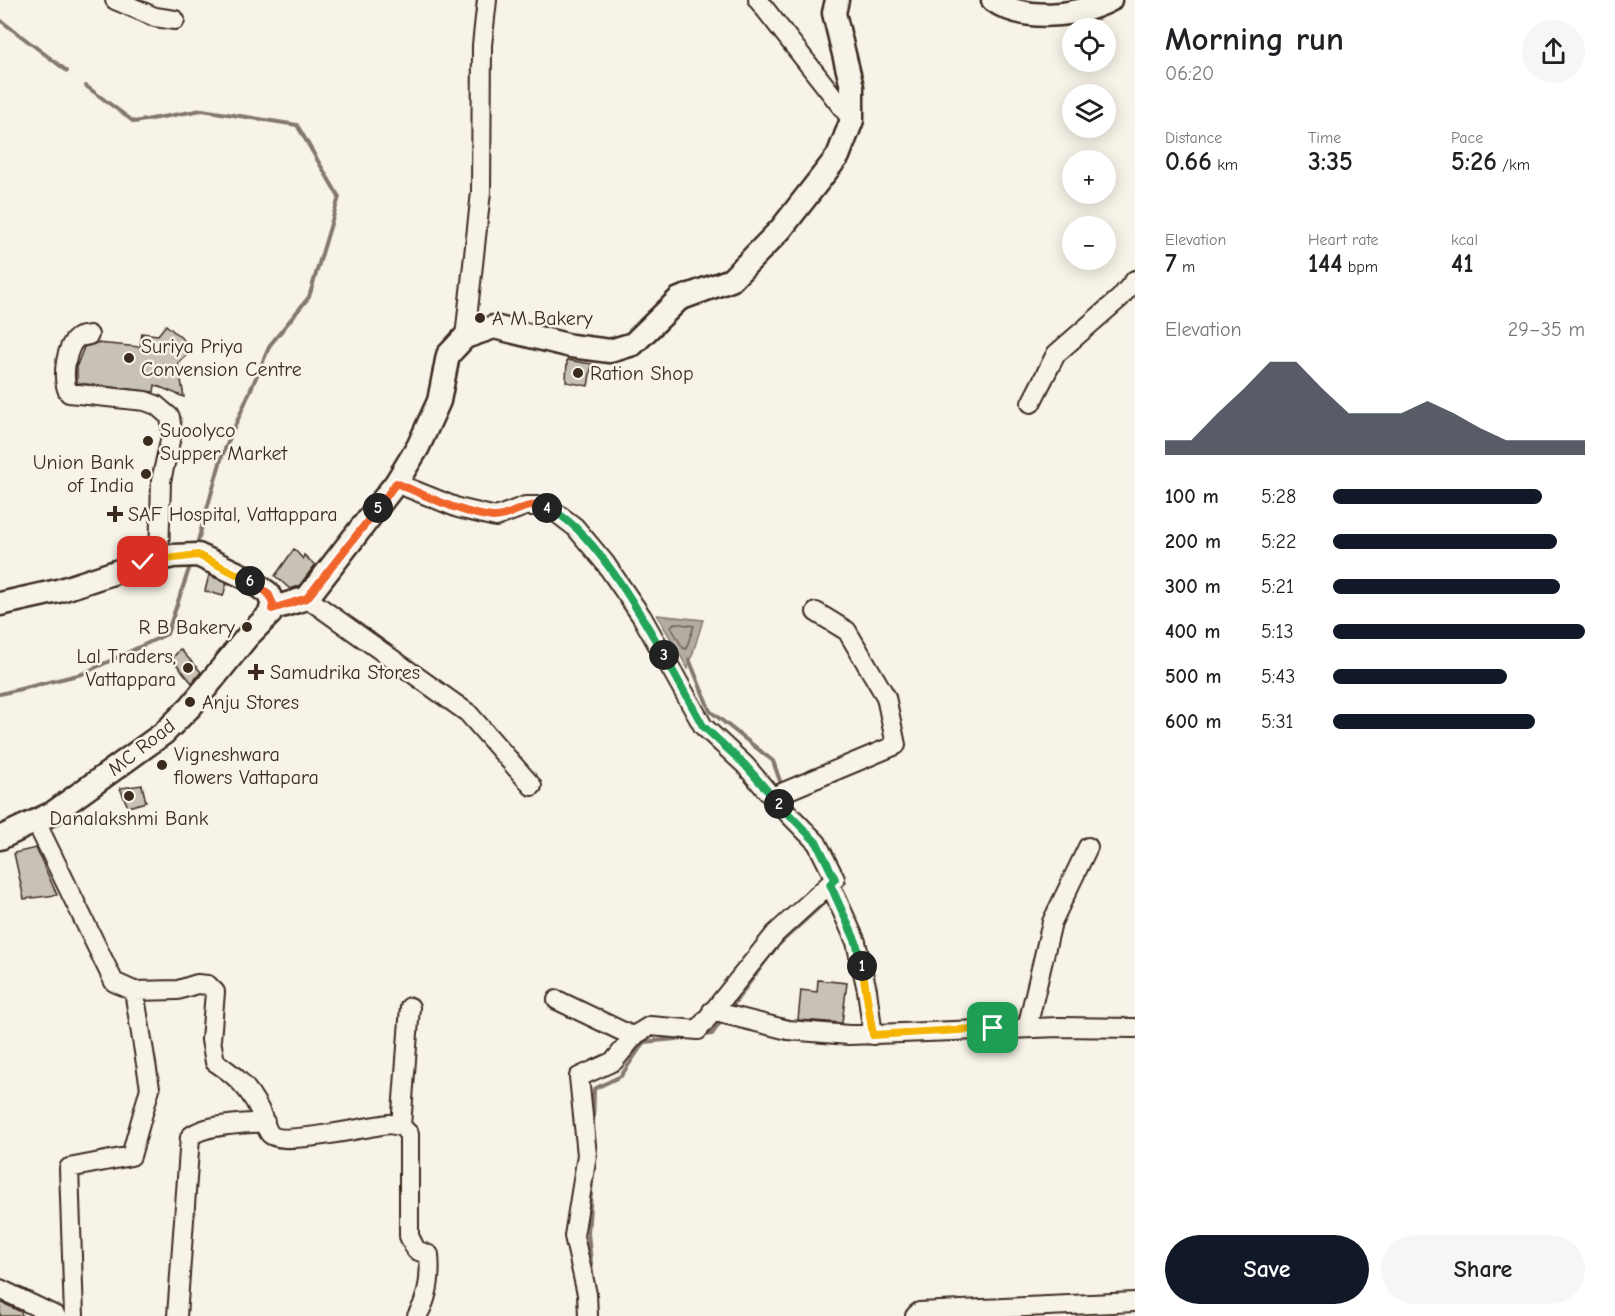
<!DOCTYPE html>
<html lang="en">
<head>
<meta charset="utf-8">
<style>
  body { margin:0; font-family:"Comic Neue",sans-serif; background:#f6f6f6; color:#202124; height:100vh; display:flex; flex-direction:column; font-size:22px; white-space:nowrap }
  * { box-sizing:border-box; margin:0 }
  p { font-size:20px; color:#757577 }
  .icon { flex:none; width:33px; height:33px; fill:none; stroke:currentColor; stroke-width:2; stroke-linecap:round; stroke-linejoin:round }
  .map { position:relative; flex:1; overflow:hidden }
  .drawer { display:flex; flex-direction:column; background:#fff; width:480px }
  .drawer>* { flex:none }
  .tools { position:absolute; left:1062px; top:18px; display:grid; gap:12px }
  .tools a { display:grid; place-items:center; width:54px; height:54px; border-radius:50%; background:#fff; box-shadow:0 3px 15px #0003; font-size:30px }
  .pin { position:absolute; display:grid; place-items:center; width:51px; height:51px; color:#fff; margin:-26px; border-radius:12px; box-shadow:0 3px 9px #0006 }
  .km { position:absolute; width:30px; height:30px; margin:-15px; border-radius:50%; background:#222; color:#fff; font-size:16px; line-height:30px; text-align:center }
  .round { display:grid; place-items:center; flex:none; width:63px; height:63px; border-radius:32px; background:#f6f6f6 }
  .head { display:flex; align-items:center; justify-content:space-between; height:102px; padding:0 30px }
  h1 { font-size:33px; font-weight:700; line-height:45px }
  .figures { display:grid; grid-template-columns:repeat(3,1fr); gap:9px; height:102px; padding:6px 30px }
  .figures div { display:grid; align-content:center }
  .figures b { font-size:26px; font-weight:700 }
  .figures small { font-size:16px; font-weight:400 }
  .figures p { font-size:16px }
  .chart { height:168px; padding:12px 30px }
  .chart p { display:flex; justify-content:space-between }
  .chart svg { width:100%; height:108px; margin-top:6px; fill:#111827; opacity:.7 }
  .cta { display:flex; gap:12px; margin-top:auto; padding:12px 30px }
  .cta a { flex:1; height:69px; border-radius:36px; background:#111827; color:#fff; font-size:24px; font-weight:700; line-height:69px; text-align:center }
  .cta a+a { background:#f6f6f6; color:#202124 }
  ul { padding:0 30px; list-style:none; font-size:20px }
  li { display:grid; grid-template-columns:96px 72px 1fr; align-items:center; height:45px }
  li i { height:15px; border-radius:8px; background:#111827 }
  main { display:flex; flex:1; min-height:0 }
  .map>svg:first-child { display:block }
</style>
</head>
<body>
<main>
<div class="map">
<svg width="1135" height="1316" viewBox="0 0 1135 1316">
  <rect width="100%" height="100%" fill="#f7f3e8"/>
  <filter id="ink" filterUnits="userSpaceOnUse"><feTurbulence type="fractalNoise" baseFrequency=".0167" numOctaves="2"/><feDisplacementMap in="SourceGraphic" scale="12" xChannelSelector="R" yChannelSelector="G"/><feConvolveMatrix kernelMatrix="1 2 1 2 8 2 1 2 1" color-interpolation-filters="sRGB"/></filter>
  <g filter="url(#ink)">
    <path fill="#b4aca0" stroke="#84786c" stroke-width="1.5" d="M657 615 703 620 688 669Z"/>
    <g fill="none" stroke-linecap="round" stroke-linejoin="round">
      <path stroke="#6b5e52" stroke-width="1.5" d="M674 623 694 626 686 649 683 648 671 627Z"/>
      <path stroke="#84786c" stroke-width="4" d="M0 20 67 71
        M86 86 134 122 202 110 297 125 339 197 309 297 270 345 222 456 197 544
        M689 659 710 711 773 761 780 781
        M0 694 82 674 167 634 190 566
        M842 885 845 882 843 877
        M777 946 825 902
        M733 1005 772 952
        M703 1035 712 1034 719 1024
        M593 1129 594 1089 621 1076 644 1042 687 1038
        M592 1179 588 1233 593 1282"/>
    </g>
    <path fill="#c8c1b6" stroke="#3b2a1e" stroke-width="1.5" d="M166 325 185 341 189 353 178 363 184 397 155 385 154 392 77 383V365L84 347 97 343 140 347 142 333 158 335Z
      M567 360 592 364 588 386 566 382Z
      M294 549 303 559 304 555 315 565 299 586 290 589 275 576Z
      M209 575 227 583 223 596 205 591Z
      M180 649 201 672 192 683 172 659Z
      M142 785 146 802 128 807 120 788Z
      M36 848 57 895 24 899 14 853Z
      M818 980 847 983 842 1023 798 1020 801 990 817 992Z
      M3 1303 21 1312 22 1316H0V1304Z"/>
    <g fill="none" stroke-linecap="round" stroke-linejoin="round">
      <defs>
        <path id="minor" d="M115 0 155 17 175 20
          M758 0 852 120
          M89 335C86 336 82 336 79 337 65 344 61 382 69 393L145 401 156 405 170 417 172 432 161 481 159 559
          M465 337 481 192 482 45 487 0
          M1031 403 1056 354 1120 298 1135 280
          M396 483 458 508 496 517 525 506H541L554 511 575 527 605 563 642 617 703 726 745 765 772 797 817 843 835 879 776 933 698 1030 650 1026 635 1035 614 1061 579 1077 587 1155 574 1236 587 1294 588 1316
          M307 598 468 713 532 786
          M772 797 896 745 886 697 847 631 816 612
          M36 822 114 982 134 991 178 990 197 984 208 985 215 992 211 1040 215 1062C235 1075 248 1087 259 1109 263 1116 265 1128 270 1134 283 1147 368 1126 389 1124L401 1126 409 1134V1236L416 1250 429 1255C431 1277 429 1297 417 1316
          M830 884 856 942 867 990 873 1035
          M557 1000 634 1037
          M712 1011 788 1030 849 1035 1059 1027 1135 1028
          M1027 1028 1052 922 1088 847
          M401 1126 410 1007
          M0 1289 56 1316
          M74 1316 69 1168 131 1156 150 1088 134 991
          M177 1316 190 1137C203 1124 246 1124 265 1122
          M915 1316 919 1312 1135 1302"/>
        <path id="major" d="M993 0C1024 23 1079 16 1110 0
          M0 604 58 591 143 563 173 556 198 555 247 578 268 593 273 604 270 614 247 637 191 706 164 733 53 813 0 838
          M271 609 307 598 396 483 418 447 439 401 448 355 465 337 494 327 571 346 610 351 633 344 679 299 731 280 781 229 838 156 852 120V87L834 13 837 0"/>
      </defs>
      <use href="#minor" stroke="#3b2a1e" stroke-width="22"/>
      <use href="#major" stroke="#3b2a1e" stroke-width="27"/>
      <use href="#minor" stroke="#f7f3e8" stroke-width="18"/>
      <use href="#major" stroke="#f7f3e8" stroke-width="22"/>
    </g>
  </g>
  <g fill="none" stroke-linecap="round" stroke-linejoin="round" filter="url(#ink)">
    <defs>
      <path id="split-1" d="M862 966 873 1035 993 1028"/>
      <path id="split-2" d="M779 804 817 843 835 879 830 884 856 942 862 966"/>
      <path id="split-3" d="M664 655 703 726 745 765 779 804"/>
      <path id="split-4" d="M547 508C590 524 641 615 664 655"/>
      <path id="split-5" d="M378 508 396 483C427 496 460 513 493 517 512 518 524 499 547 508"/>
      <path id="split-6" d="M250 581 268 593 273 604 272 609 307 598 378 508"/>
      <path id="split-7" d="M143 562 198 555 250 581"/>
    </defs>
    <use href="#split-1" stroke="#fff" stroke-width="12"/>
    <use href="#split-2" stroke="#fff" stroke-width="12"/>
    <use href="#split-3" stroke="#fff" stroke-width="12"/>
    <use href="#split-4" stroke="#fff" stroke-width="12"/>
    <use href="#split-5" stroke="#fff" stroke-width="12"/>
    <use href="#split-6" stroke="#fff" stroke-width="12"/>
    <use href="#split-7" stroke="#fff" stroke-width="12"/>
    <use href="#split-1" stroke="#f5b400" stroke-width="8"/>
    <use href="#split-2" stroke="#22a559" stroke-width="8"/>
    <use href="#split-3" stroke="#22a559" stroke-width="8"/>
    <use href="#split-4" stroke="#22a559" stroke-width="8"/>
    <use href="#split-5" stroke="#f0652b" stroke-width="8"/>
    <use href="#split-6" stroke="#f0652b" stroke-width="8"/>
    <use href="#split-7" stroke="#f5b400" stroke-width="8"/>
  </g>
  <g fill="#3b2a1e" stroke="#f7f3e8" stroke-width="2">
    <circle cx="480" cy="318" r="6"/>
    <circle cx="129" cy="358" r="6"/>
    <circle cx="578" cy="373" r="6"/>
    <circle cx="148" cy="441" r="6"/>
    <circle cx="146" cy="474" r="6"/>
    <path d="M112 505h6v6h6v6h-6v6h-6v-6h-6v-6h6z"/>
    <circle cx="247" cy="627" r="6"/>
    <circle cx="188" cy="668" r="6"/>
    <path d="M253 663h6v6h6v6h-6v6h-6v-6h-6v-6h6z"/>
    <circle cx="190" cy="702" r="6"/>
    <circle cx="162" cy="765" r="6"/>
    <circle cx="129" cy="796" r="6"/>
  </g>
  <g text-anchor="middle" stroke-width="5" stroke-linejoin="round" paint-order="stroke">
    <g font-size="20" fill="#3b2a1e" stroke="#f7f3e8" text-anchor="start">
      <text x="492" y="325">A M Bakery</text>
      <text x="141" y="353">Suriya Priya<tspan x="141" dy="23">Convension Centre</tspan></text>
      <text x="590" y="380">Ration Shop</text>
      <text x="160" y="437">Suoolyco<tspan x="160" dy="23">Supper Market</tspan></text>
      <text x="134" y="469" text-anchor="end">Union Bank<tspan x="134" dy="23">of India</tspan></text>
      <text x="128" y="521">SAF Hospital, Vattappara</text>
      <text x="235" y="634" text-anchor="end">R B Bakery</text>
      <text x="176" y="663" text-anchor="end">Lal Traders,<tspan x="176" dy="23">Vattappara</tspan></text>
      <text x="270" y="679">Samudrika Stores</text>
      <text x="202" y="709">Anju Stores</text>
      <text x="174" y="761">Vigneshwara<tspan x="174" dy="23">flowers Vattapara</tspan></text>
      <text x="129" y="825" text-anchor="middle">Danalakshmi Bank</text>
    </g>
    <g font-size="20" fill="#3b2a1e" stroke="#f7f3e8">
      <text transform="translate(141 747) rotate(-38)" y="7">MC Road</text>
    </g>
  </g>
</svg>
<div class="tools">
<a><svg class="icon" aria-label="locate" viewBox="0 0 24 24"><circle cx="12" cy="12" r="6"/><path d="M12 2v4M12 18v4M2 12h4M18 12h4"/></svg></a>
<a><svg class="icon" aria-label="layers" viewBox="0 0 24 24"><path d="M12 4l9 5-9 5-9-5zM3 14l9 5 9-5"/></svg></a>
<a>+</a>
<a>−</a>
</div>
<div class="pin" style="left:993px;top:1028px;background:#1e9e55"><svg class="icon" aria-label="arrive" viewBox="0 0 24 24"><path d="M6 21V4h12l-3 4 3 4H6"/></svg></div>
<div class="pin" style="left:143px;top:562px;background:#d93025"><svg class="icon" aria-label="check" viewBox="0 0 24 24"><path d="M5 12l5 5 9-10"/></svg></div>
<b class="km" style="left:862px;top:966px">1</b>
<b class="km" style="left:779px;top:804px">2</b>
<b class="km" style="left:664px;top:655px">3</b>
<b class="km" style="left:547px;top:508px">4</b>
<b class="km" style="left:378px;top:508px">5</b>
<b class="km" style="left:250px;top:581px">6</b>
</div>
<section class="drawer">
<div class="head"><div><h1>Morning run</h1><p>06:20</p></div><a class="round"><svg class="icon" aria-label="share" viewBox="0 0 24 24"><path d="M12 15V3M7 8l5-5 5 5M5 13v7h14v-7"/></svg></a></div>
<div class="figures">
<div><p>Distance</p><b>0.66<small> km</small></b></div>
<div><p>Time</p><b>3:35</b></div>
<div><p>Pace</p><b>5:26<small> /km</small></b></div>
</div>
<div class="figures">
<div><p>Elevation</p><b>7<small> m</small></b></div>
<div><p>Heart rate</p><b>144<small> bpm</small></b></div>
<div><p>kcal</p><b>41</b></div>
</div>
<div class="chart"><p><span>Elevation</span>29–35 m</p>
<svg viewBox="0 0 160 44" preserveAspectRatio="none"><path d="M0 44V38L10 38L20 27L30 17L40 6L50 6L60 17L70 27L80 27L90 27L100 22L110 27L120 33L130 38L140 38L150 38L160 38V44z"/></svg>
</div>
<ul>
<li><b>100 m</b>5:28<i style="width:83%"></i></li>
<li><b>200 m</b>5:22<i style="width:89%"></i></li>
<li><b>300 m</b>5:21<i style="width:90%"></i></li>
<li><b>400 m</b>5:13<i style="width:100%"></i></li>
<li><b>500 m</b>5:43<i style="width:69%"></i></li>
<li><b>600 m</b>5:31<i style="width:80%"></i></li>
</ul>
<div class="cta"><a>Save</a><a>Share</a></div>
</section>
</main>
</body>
</html>
